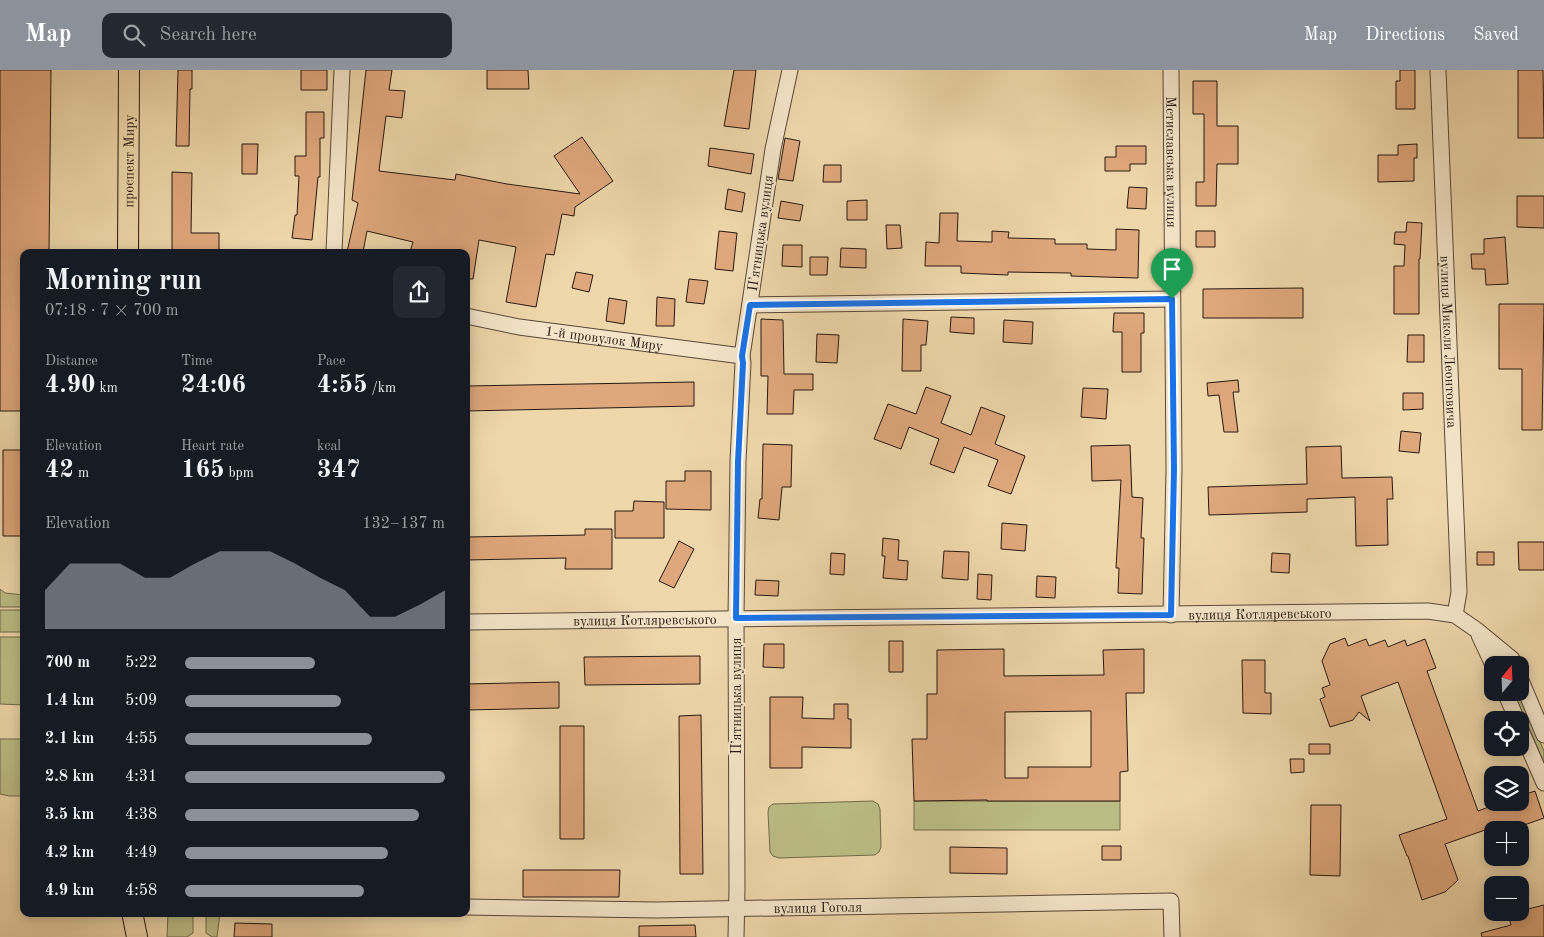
<!DOCTYPE html>
<html lang="en">
<head>
<meta charset="utf-8">
<style>
  body { margin:0; font-family:"Old Standard TT",serif; background:#242831; color:#f1f3f6; height:100vh; display:flex; flex-direction:column; font-size:19px; white-space:nowrap }
  * { box-sizing:border-box; margin:0 }
  p { font-size:16px; color:#9ea1a6 }
  .icon { flex:none; width:28px; height:28px; fill:none; stroke:currentColor; stroke-width:2; stroke-linecap:round; stroke-linejoin:round }
  .map { position:relative; flex:1; overflow:hidden }
  .drawer { position:absolute; left:20px; top:179px; width:450px; height:668px; display:flex; flex-direction:column; background:#171b24; border-radius:10px; box-shadow:0 2px 12px #0003 }
  .drawer>* { flex:none }
  .needle { width:32px; rotate:19deg }
  .buttons { position:absolute; left:1484px; top:586px; display:grid; gap:10px }
  .buttons a { display:grid; place-items:center; width:45px; height:45px; border-radius:10px; background:#171b24; box-shadow:0 2px 12px #0003; font-size:25px }
  .pin { position:absolute; display:grid; place-items:center; width:42px; height:42px; color:#fff; margin:-51px -21px; border-radius:50% 50% 50% 0; rotate:-45deg; box-shadow:0 0 5px #0007 }
  .pin .icon { rotate:45deg }
  .round { display:grid; place-items:center; flex:none; width:52px; height:52px; border-radius:10px; background:#242831 }
  .head { display:flex; align-items:center; justify-content:space-between; height:85px; padding:0 25px }
  h1 { font-size:28px; font-weight:800; line-height:38px }
  .metrics { display:grid; grid-template-columns:repeat(3,1fr); gap:8px; height:85px; padding:5px 25px }
  .metrics div { display:grid; align-content:center }
  .metrics b { font-size:25px; font-weight:800 }
  .metrics small { font-size:14px; font-weight:400 }
  .metrics p { font-size:14px }
  .chart { height:140px; padding:10px 25px }
  .chart p { display:flex; justify-content:space-between }
  .chart svg { width:100%; height:90px; margin-top:5px; fill:#8c9099; opacity:.7 }
  ul { padding:0 25px; list-style:none; font-size:16px }
  li { display:grid; grid-template-columns:80px 60px 1fr; align-items:center; height:38px }
  li i { height:12px; border-radius:6px; background:#8c9099 }
  header { display:flex; align-items:center; gap:30px; box-sizing:border-box; height:70px; padding:0 25px; background:#8c9099; color:#fff }
  header strong { font-size:24px }
  nav { display:flex; gap:28px; margin-inline-start:auto; font-size:18px }
  .search { width:350px; height:45px; background:#242831; display:flex; align-items:center; gap:12px; box-sizing:border-box; padding:0 18px; border-radius:10px; color:#9ea1a6; font-size:19px }
  .map>svg:first-child { display:block }
</style>
</head>
<body>
<header>
<strong>Map</strong>
<div class="search"><svg class="icon" aria-label="search" viewBox="0 0 24 24"><circle cx="10" cy="10" r="6"/><path d="M15 15l6 6"/></svg>Search here</div>
<nav><a>Map</a><a>Directions</a><a>Saved</a></nav>
</header>
<div class="map">
<svg width="1544" height="867" viewBox="0 0 1544 867">
  <rect width="100%" height="100%" fill="#eed7ab"/>
  <filter id="stains"><feTurbulence type="fractalNoise" baseFrequency=".004" numOctaves="4"/><feColorMatrix values="0 0 0 0 .2 0 0 0 0 .09 0 0 0 0 .02 0 0 0 .5 -.17"/></filter>
  <radialGradient id="worn" r=".72"><stop offset=".6" stop-color="#630" stop-opacity="0"/><stop offset="1" stop-color="#630" stop-opacity=".3"/></radialGradient>
  <path fill="#bcbd86" stroke="#716b4c" d="M0 519 5 523 24 525V537H0Z
    M0 540H24V562H0Z
    M0 567H24V635L0 634Z
    M1514 623H1519L1544 681V693Z
    M0 669H24V726H9L0 724Z
    M873 731 878 734 880 739 881 777 879 782 875 785 779 788 773 786 770 782 768 742 769 737 773 734Z
    M914 731H1120V760H914Z
    M168 843H193V863L187 867H167Z
    M206 843H220L217 867H212L206 863Z"/>
  <path fill="#dfa77c" stroke="#261912" fill-rule="evenodd" d="M0 0H51L49 182H24V341H0Z
    M178 0H192V19H190L189 76H176Z
    M301 0H327V20H301Z
    M366 0H392L389 20 405 21 402 48 386 46 379 101 455 110 456 104 507 114 580 124 554 86 582 67 613 111 575 137 574 146 562 144 554 185 546 184 536 237 506 232 516 177 479 170 473 209H466V182H410L413 172 367 161 363 182H347L358 133 352 130Z
    M487 0H528L529 19H487Z
    M734 0H756L749 59 724 56Z
    M1400 0H1415V39H1396V11H1400Z
    M1518 0H1543L1544 68H1518Z
    M1193 11H1217V56H1238V94H1217L1216 136H1196V112H1204V44H1193Z
    M306 42H324V68H320V107H318L312 170 292 168 295 145H297L299 106H295V86H306Z
    M785 68 800 71 793 111 778 109Z
    M242 74H258L257 104H242Z
    M1417 74V88H1414V111L1378 112V85H1398V75Z
    M1116 76H1146V94H1130V101H1105V87H1116Z
    M710 78 754 84 751 104 708 96Z
    M824 95H841V112H823Z
    M172 102 192 103 191 163H219V182H172Z
    M1129 117 1147 118 1146 139 1127 138Z
    M728 119 745 123 742 142 725 139Z
    M1517 126H1544V158L1517 157Z
    M867 130V150H847V131Z
    M781 131 803 135 800 151 778 148Z
    M940 143H958L957 171 992 172V161L1009 162 1008 168 1055 169V174H1087V179L1116 180V159L1139 160 1138 208 1071 206V203L1008 202V205L961 203V196H925L926 172 939 173Z
    M1407 152 1422 153 1420 189H1419V244H1394V196H1404L1405 175 1394 174 1395 162H1406Z
    M886 155H900L902 178 887 179Z
    M719 161 737 163 733 201 715 199Z
    M1196 161H1215V177H1196Z
    M1505 167 1508 214 1486 215 1485 199H1472L1471 184H1484V169Z
    M783 175H802V197L782 196Z
    M841 178 866 179V198L840 197Z
    M810 187H828L827 205H810Z
    M576 202 593 205 589 222 572 218Z
    M689 209 708 211 704 234 686 232Z
    M1303 218V248H1203V219Z
    M657 227 675 229 674 256H656Z
    M609 228 627 231 624 254 606 251Z
    M1499 234H1544L1542 360H1522V299H1499Z
    M1114 243H1144V263H1141V302H1122V262H1113Z
    M951 247 974 248V264L950 262Z
    M761 249 783 250 784 304H813V320H794L793 344H767L768 306H761Z
    M903 249 928 251 926 275H921V301H902Z
    M1004 250 1033 252 1032 274 1003 272Z
    M817 264 839 265 837 293 816 292Z
    M1408 265H1424V292H1407Z
    M1238 310 1239 322H1233L1238 362H1224L1219 325 1208 326 1207 313Z
    M694 312V336L466 341V316Z
    M926 317 951 326 941 353 971 365 981 337 1005 346 995 374 1025 386 1011 424 988 416 998 390 964 377 954 403 930 394 939 369 909 357 901 379 874 369 888 334 916 344Z
    M1083 318 1108 319 1106 349 1081 347Z
    M1403 323H1423V339L1403 340Z
    M1401 361 1421 363 1419 383 1399 381Z
    M763 374 792 375 791 417H782L779 450 758 448 760 429H762Z
    M1130 375 1132 427 1143 428 1141 468H1144L1142 524 1118 523 1119 498H1116L1121 410 1092 411 1091 376Z
    M1341 376 1342 408 1392 407 1393 429H1387L1388 475 1356 476 1355 427 1307 429V442L1209 445 1208 417 1307 414 1306 377Z
    M3 380H24V466H3Z
    M685 401H711V440L666 439V411H685Z
    M634 431 664 432V468H615V441H633Z
    M1002 453 1027 455 1025 481 1001 479Z
    M585 459H612V499H565L566 488 466 490V467L585 465Z
    M883 468 899 470 898 490 908 491 907 510 883 508 885 486H882Z
    M679 471 694 479 674 518 659 511Z
    M1518 472H1544V500H1519Z
    M944 481 969 482 968 510 942 508Z
    M1477 482H1494V495H1477Z
    M831 483 845 484 844 505 830 504Z
    M1272 483 1290 484 1289 503 1271 502Z
    M978 504 992 505 991 530 977 529Z
    M1037 506 1056 507 1055 528 1036 527Z
    M756 510 779 511 778 526 755 525Z
    M1345 568 1348 576 1366 569 1369 576 1385 570 1388 577 1405 570 1407 576 1425 569 1436 598 1427 601 1478 741 1502 732H1520V726L1535 721 1544 748 1510 760H1488V759L1445 774 1458 810 1445 822 1422 830 1408 786H1407L1399 765 1447 749 1398 612 1361 626 1370 651 1359 642 1353 650 1330 657 1320 629 1325 627 1322 618 1330 615 1322 591 1330 574Z
    M889 571H903V602H889Z
    M764 574H784V598L763 597Z
    M1004 579V606L1104 605 1103 580 1144 579V623H1126L1128 701 1120 702V731H987V730L914 731 912 669H927V624H937V580ZM1091 641V697H1028V708H1005V642Z
    M700 586V614L585 615 584 587Z
    M1242 590H1265V623H1271V644L1243 643Z
    M559 612V638L466 640V614Z
    M770 627H803L802 648 834 649V634H848V649H851V678L802 677V698H770Z
    M701 645 703 804H680L679 646Z
    M560 656H584V769H560Z
    M1309 674H1330V684H1309Z
    M1290 689H1304V702L1291 703Z
    M1311 735H1341L1340 806 1310 805Z
    M1102 776H1121V790H1102Z
    M950 777 1007 778V804L950 803Z
    M523 800H620L619 827H523Z
    M1544 835V867H1482L1481 863 1511 855 1508 844 1520 842V841Z
    M235 853 272 854V867H234Z
    M695 855 696 867H639V856Z"/>
  <g fill="none" stroke-linecap="round" stroke-linejoin="round">
    <defs>
      <g id="minor">
        <path id="s1" d="M1171 0 1174 399 1171 545"/>
        <path id="s2" d="M1438 0 1459 522 1455 545"/>
        <path d="M334 182 342 0"/>
        <path d="M750 235 1172 229"/>
        <path id="s3" d="M466 246 519 257 742 286"/>
        <path id="s4" d="M466 552C787 547 1108 547 1428 541L1455 545 1478 561 1512 589 1515 595"/>
        <path d="M1479 565 1493 595"/>
        <path d="M1520 608 1544 665"/>
        <path d="M1505 622 1517 650"/>
        <path d="M1520 658 1544 713"/>
        <path id="s5" d="M466 837 656 840 1171 831 1172 867"/>
        <path d="M736 867 737 818 736 548 738 391 743 293 742 286 773 79 790 0"/>
      </g>
      <g id="major">
        <path id="s6" d="M128 182 129 0"/>
        <path d="M132 842 137 867"/>
      </g>
    </defs>
    <use href="#minor" stroke="#584838" stroke-width="17"/>
    <use href="#major" stroke="#261912" stroke-width="22"/>
    <use href="#minor" stroke="#f4e5c8" stroke-width="15"/>
    <use href="#major" stroke="#eed7ab" stroke-width="20"/>
  </g>
  <g fill="none" stroke-linecap="round" stroke-linejoin="round">
    <defs>
      <path id="route" d="M1172 229 1174 399 1171 545 736 548 738 392 743 293 742 286 750 235Z"/>
    </defs>
    <use href="#route" stroke="#fff" stroke-width="10"/>
    <use href="#route" stroke="#1a73e8" stroke-width="6"/>
  </g>
  <g text-anchor="middle" stroke-width="4" stroke-linejoin="round" paint-order="stroke">
    <g font-size="14" fill="#261912" stroke="#f4e5c8">
      <text dy="5" stroke="none"><textPath href="#s6" startOffset="91">проспект Миру</textPath></text>
      <text dy="5" stroke="none"><textPath href="#s1" startOffset="92">Мстиславська вулиця</textPath></text>
      <text transform="translate(760 163) rotate(-82)" y="5">Пʼятницька вулиця</text>
      <text dy="5" stroke="none"><textPath href="#s3" startOffset="140">1-й провулок Миру</textPath></text>
      <text dy="5" stroke="none"><textPath href="#s2" startOffset="272">вулиця Миколи Леонтовича</textPath></text>
      <text dy="5" stroke="none"><textPath href="#s4" startOffset="794">вулиця Котляревського</textPath></text>
      <text dy="5" stroke="none"><textPath href="#s4" startOffset="179">вулиця Котляревського</textPath></text>
      <text transform="translate(736 626) rotate(-90)" y="5">Пʼятницька вулиця</text>
      <text dy="5" stroke="none"><textPath href="#s5" startOffset="352">вулиця Гоголя</textPath></text>
    </g>
  </g>
  <rect width="100%" height="100%" filter="url(#stains)"/>
  <rect width="100%" height="100%" fill="url(#worn)"/>
</svg>
<div class="buttons">
<a><svg class="needle" viewBox="-14 -14 28 28"><path d="M0-13l5 13h-10z" fill="#e53935"/><path d="M0 13l5-13h-10z" fill="#9ea1a6"/></svg></a>
<a><svg class="icon" aria-label="locate" viewBox="0 0 24 24"><circle cx="12" cy="12" r="6"/><path d="M12 2v4M12 18v4M2 12h4M18 12h4"/></svg></a>
<a><svg class="icon" aria-label="layers" viewBox="0 0 24 24"><path d="M12 4l9 5-9 5-9-5zM3 14l9 5 9-5"/></svg></a>
<a>+</a>
<a>−</a>
</div>
<div class="pin" style="left:1172px;top:229px;background:#1e9e55"><svg class="icon" aria-label="arrive" viewBox="0 0 24 24"><path d="M6 21V4h12l-3 4 3 4H6"/></svg></div>
<section class="drawer">
<div class="head"><div><h1>Morning run</h1><p>07:18 · 7 × 700 m</p></div><a class="round"><svg class="icon" aria-label="share" viewBox="0 0 24 24"><path d="M12 15V3M7 8l5-5 5 5M5 13v7h14v-7"/></svg></a></div>
<div class="metrics">
<div><p>Distance</p><b>4.90<small> km</small></b></div>
<div><p>Time</p><b>24:06</b></div>
<div><p>Pace</p><b>4:55<small> /km</small></b></div>
</div>
<div class="metrics">
<div><p>Elevation</p><b>42<small> m</small></b></div>
<div><p>Heart rate</p><b>165<small> bpm</small></b></div>
<div><p>kcal</p><b>347</b></div>
</div>
<div class="chart"><p><span>Elevation</span>132–137 m</p>
<svg viewBox="0 0 160 44" preserveAspectRatio="none"><path d="M0 44V25L10 12L20 12L30 12L40 19L50 19L60 12L70 6L80 6L90 6L100 12L110 19L120 25L130 38L140 38L150 32L160 25V44z"/></svg>
</div>
<ul>
<li><b>700 m</b>5:22<i style="width:50%"></i></li>
<li><b>1.4 km</b>5:09<i style="width:60%"></i></li>
<li><b>2.1 km</b>4:55<i style="width:72%"></i></li>
<li><b>2.8 km</b>4:31<i style="width:100%"></i></li>
<li><b>3.5 km</b>4:38<i style="width:90%"></i></li>
<li><b>4.2 km</b>4:49<i style="width:78%"></i></li>
<li><b>4.9 km</b>4:58<i style="width:69%"></i></li>
</ul>
</section>
</div>
</body>
</html>
